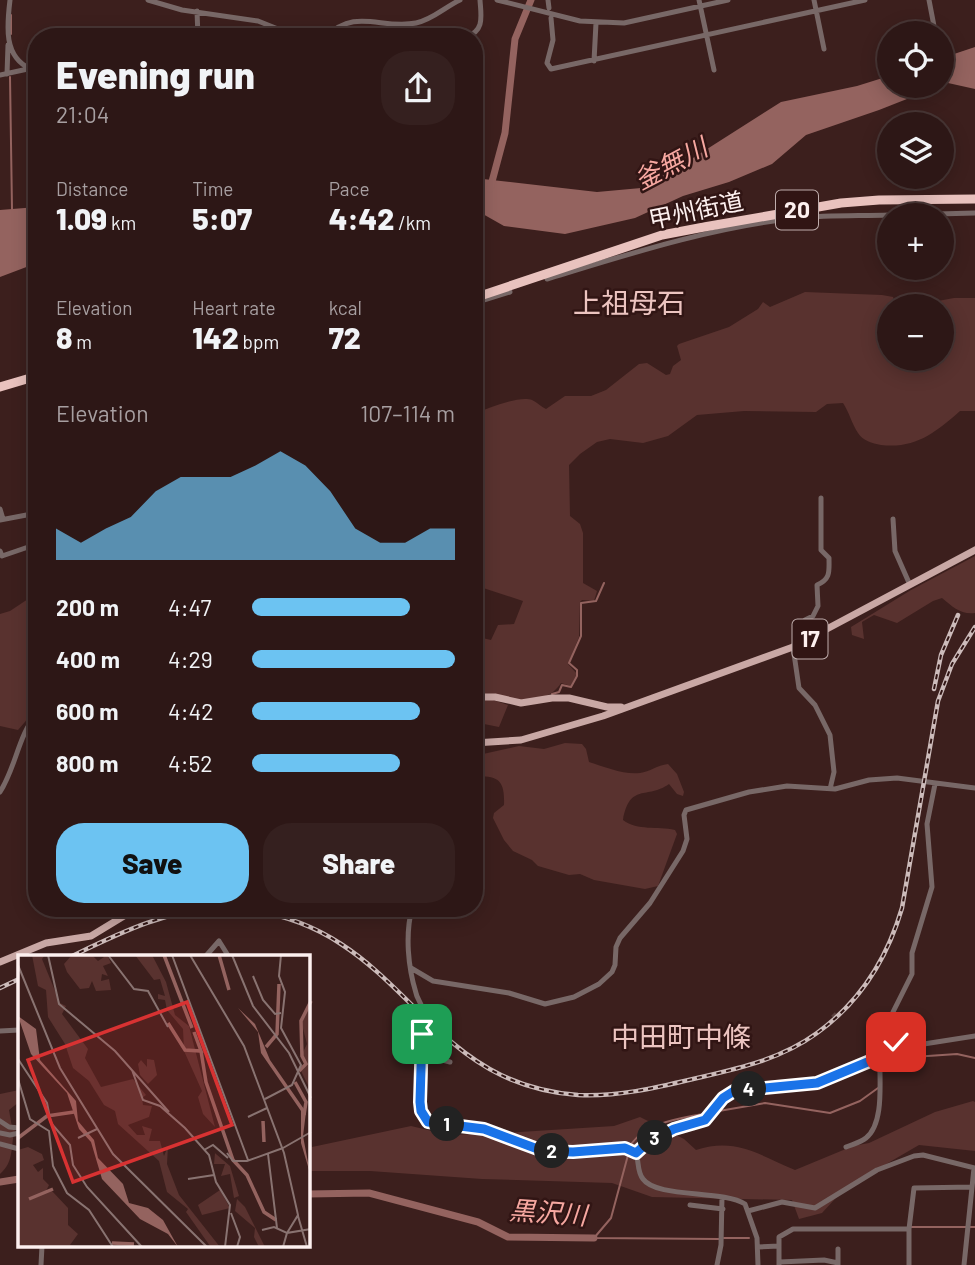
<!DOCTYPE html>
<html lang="en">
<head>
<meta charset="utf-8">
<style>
  body { margin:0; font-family:Barlow,"Noto Sans JP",sans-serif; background:#35201f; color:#f1f3f6; height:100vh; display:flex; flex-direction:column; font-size:26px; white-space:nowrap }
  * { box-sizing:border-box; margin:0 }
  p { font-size:23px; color:#a79fa1 }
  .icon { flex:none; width:38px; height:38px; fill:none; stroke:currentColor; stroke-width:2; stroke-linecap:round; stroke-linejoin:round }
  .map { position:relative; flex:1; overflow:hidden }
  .side { position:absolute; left:28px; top:28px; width:455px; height:889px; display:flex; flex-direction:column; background:#2d1716; border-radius:28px; box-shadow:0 4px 18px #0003,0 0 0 2px #483635 }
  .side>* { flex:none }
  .controls { position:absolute; left:877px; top:21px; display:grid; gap:14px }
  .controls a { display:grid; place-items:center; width:77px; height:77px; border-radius:50%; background:#2d1716; box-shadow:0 4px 18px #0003,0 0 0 2px #483635; font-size:35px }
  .pin { position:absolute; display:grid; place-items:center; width:60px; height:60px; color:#fff; margin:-30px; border-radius:14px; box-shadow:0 4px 10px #0006 }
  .km { position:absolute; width:35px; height:35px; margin:-18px; border-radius:50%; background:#222; color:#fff; font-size:19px; line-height:35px; text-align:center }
  .round { display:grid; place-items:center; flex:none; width:74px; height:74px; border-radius:28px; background:#35201f }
  .head { display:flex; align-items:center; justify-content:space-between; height:119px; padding:0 28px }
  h1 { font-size:38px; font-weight:800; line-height:52px }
  .figures { display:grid; grid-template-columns:repeat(3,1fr); gap:10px; height:119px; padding:7px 28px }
  .figures div { display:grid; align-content:center }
  .figures b { font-size:30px; font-weight:800 }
  .figures small { font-size:19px; font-weight:400 }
  .figures p { font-size:19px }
  .chart { height:196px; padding:14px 28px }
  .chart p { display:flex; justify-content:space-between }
  .chart svg { width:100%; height:126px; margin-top:7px; fill:#6cc3f2; opacity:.7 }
  .cta { display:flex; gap:14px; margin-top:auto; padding:14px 28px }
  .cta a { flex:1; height:80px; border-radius:28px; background:#6cc3f2; color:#111; font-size:28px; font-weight:800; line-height:80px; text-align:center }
  .cta a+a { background:#35201f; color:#f1f3f6 }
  ul { padding:0 28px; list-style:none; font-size:23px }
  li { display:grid; grid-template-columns:112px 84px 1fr; align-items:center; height:52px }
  li i { height:18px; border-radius:9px; background:#6cc3f2 }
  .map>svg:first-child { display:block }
</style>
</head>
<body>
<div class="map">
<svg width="975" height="1265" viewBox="0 0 975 1265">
  <rect width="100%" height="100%" fill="#3c1f1d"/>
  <path fill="#59322f" d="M805 292 882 295 893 297 895 305 900 306H889V359H942V306H911L954 298H975V411H960C935 433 915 449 881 445 872 443 863 441 858 433 852 424 849 412 843 403L827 404 816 412 744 411 697 415 668 436 643 443 610 439 597 442 580 454 569 465 570 516 580 524 583 533V583L597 591 594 601 582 600 580 602 579 637 568 664 577 674 571 686 561 683C544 710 502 698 474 695V636L491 640 498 625 514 624 523 601 474 585V414C486 409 519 395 532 400 537 402 541 407 546 409L565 396H591L606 390 639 364 647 363 666 375 670 374 673 366 681 360 677 346 679 344 729 327 758 309 763 302 770 307Z
    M975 556V613C961 615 953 607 942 598L933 601 897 623 874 615 862 622 864 639 852 635 851 627 911 590Z
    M37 593V708L18 730 0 726V614L10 611Z
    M474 699H490L508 705 499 727 474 722Z
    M565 743 582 744 586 749 589 762C605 767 624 775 640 773 650 772 657 765 668 764L677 774 684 792 683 796 677 794 669 784C647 800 630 782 623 820 638 831 657 826 675 830L677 834 658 886 645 889 594 880 580 874 569 875 538 866 532 860 513 851 504 840 493 818 494 813 504 805C505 779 498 776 474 776V756L519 746 544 749Z
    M19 1090V1102L9 1110 12 1127 15 1129C10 1146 15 1161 0 1174V1094Z
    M973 1101 975 1102V1151L919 1145 845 1188 822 1213 799 1219 792 1200 652 1197 612 1183 482 1179 370 1171H308V1138L312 1147 411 1126 449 1135 502 1133 614 1126 640 1117 684 1139 696 1150C736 1137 759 1155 795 1170L853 1146 869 1143 935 1112Z"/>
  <path fill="#94635f" d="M975 47V89L948 83 942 85V58Z
    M889 76V86H940L879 110 806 135 772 164 729 182 683 196 635 218 565 234 504 226 474 209V178L597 192 641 188 682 165 781 102 857 86Z
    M37 207V263L0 277V210Z"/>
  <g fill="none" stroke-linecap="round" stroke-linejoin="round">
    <path stroke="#94635f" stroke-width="2" d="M11 15V34
      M10 77 12 209
      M552 694 559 692 562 685 571 687 577 676V670L569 663 581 636V603L596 601 604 583
      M882 1071 902 1066 913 1057 957 1054 975 1058
      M713 1112 765 1103 830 1113 860 1101 878 1088
      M910 1227H975
      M594 1238 611 1218 631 1144C649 1121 680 1119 707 1113
      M595 1238 719 1239
      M724 1238H749"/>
    <path stroke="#94635f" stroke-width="7" d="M490 189 505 133 515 39 531 0
      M0 1182 19 1179
      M308 1194 369 1193 478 1222 508 1237 594 1238"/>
    <path stroke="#593e3c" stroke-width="5" stroke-dasharray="5 2.5" stroke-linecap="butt" d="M833 1014 838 1019"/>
    <path stroke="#786867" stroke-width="5" d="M10 0C7 25 3 57 31 69
      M148 0 182 10 258 21 298 37
      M497 0 580 21 624 23 728 0
      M548 0 549 8
      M699 0 714 70
      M814 0 824 49
      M929 0 934 26
      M197 11 198 37
      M551 18 553 40 547 63 551 69 865 0
      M326 37C356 7 381 30 416 23 432 20 445 7 460 0
      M364 37H365
      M466 37C485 31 481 16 480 0
      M594 61 596 23
      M7 74 8 45
      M0 75 37 67
      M899 215 975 213
      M546 275 547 279C629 254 712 227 798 218 828 215 859 216 889 215
      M474 303 510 292 509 288
      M821 498V550L829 558C829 571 831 579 817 585L818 606 813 616 805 620 793 647 799 688 815 705 830 735 834 772 830 789
      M0 509 3 519
      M893 519 895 551 910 585
      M0 520 37 513
      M0 551 2 556 37 544
      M0 792C16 767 18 736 37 713
      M392 908 410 916
      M412 908C405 935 408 967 416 993 417 999 421 1002 422 1008
      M205 957 219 941 229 957
      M411 968 433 981 509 993 545 1004 574 997 599 984 612 972 615 965 616 947 620 938 650 903 683 851 687 839 684 815 686 810 749 792 787 786 835 789 869 780 897 778 975 788
      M419 1017C418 1026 423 1034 423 1044 424 1066 413 1106 428 1122L484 1129 543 1151 573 1152 625 1148 636 1153
      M0 1031 19 1030
      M894 1051 893 1012 912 974V953L932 887 927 824 935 784
      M423 1055 450 1062
      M0 1121 9 1127 19 1128
      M0 1133 10 1135 19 1133
      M0 1144 19 1149
      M846 1147C853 1144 860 1143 866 1138 885 1123 879 1079 880 1058
      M636 1153 654 1139 674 1129 705 1120 723 1098 734 1091 817 1083 911 1046 975 1036
      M636 1153C639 1161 637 1172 643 1179 656 1198 723 1190 745 1204L757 1238 758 1265
      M690 1205 723 1209
      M748 1211 782 1202 815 1208 877 1170 914 1156 923 1155 975 1168
      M758 1247 779 1246
      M838 1249V1265
      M780 1262 824 1260 838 1263
      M41 1265 42 1246
      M717 1265 721 1245 722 1197
      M779 1265V1237L793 1229H909
      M909 1265V1229L914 1188 972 1187
      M964 1265 974 1168"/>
    <path stroke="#c9a8a5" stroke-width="7" d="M474 697H495L521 703 552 698H569L607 707H621
      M474 743 521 740 603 716 793 647 975 550
      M0 962 46 943 91 936 137 908"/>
    <path stroke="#e9c2be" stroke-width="9" d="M474 298 662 235 704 227 841 203 879 200 975 199
      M0 387 37 376"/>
    <defs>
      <path id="rail" d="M934 689 941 655 958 615
        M226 908C268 910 306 921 341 944 400 982 437 1044 501 1075 524 1086 551 1093 578 1095 617 1097 655 1088 693 1079 736 1069 780 1060 817 1033 860 1002 887 959 902 908L938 701 952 664 975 627
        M70 957C120 933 165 910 222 908
        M0 988 19 979"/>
    </defs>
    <use href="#rail" stroke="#ccbbba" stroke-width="4.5"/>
    <use href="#rail" stroke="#311514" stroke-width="2" stroke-dasharray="5" stroke-linecap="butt"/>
  </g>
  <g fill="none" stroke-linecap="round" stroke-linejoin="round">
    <defs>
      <path id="route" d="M422 1034 420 1102 421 1111 428 1122 484 1129 543 1151 573 1152 625 1148 636 1153 648 1142 674 1129 705 1120 723 1098 734 1091 817 1083 894 1051 896 1042"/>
    </defs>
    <use href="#route" stroke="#fff" stroke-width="14"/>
    <use href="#route" stroke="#1a73e8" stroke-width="9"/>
  </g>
  <g text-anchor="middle" stroke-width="5" stroke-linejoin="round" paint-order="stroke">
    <g fill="#311514" stroke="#c0aead" stroke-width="2">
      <rect x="776" y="190.5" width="42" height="39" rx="5"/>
      <rect x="792.5" y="619.5" width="35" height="39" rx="5"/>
    </g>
    <g font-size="23" font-weight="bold" fill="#fdf0ef">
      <text x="797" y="218">20</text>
      <text x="810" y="647">17</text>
    </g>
    <g font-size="24" fill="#fdf0ef" stroke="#311514">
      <text transform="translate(696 211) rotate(-12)" y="8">甲州街道</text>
    </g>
    <g font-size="26" font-style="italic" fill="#f7a8a1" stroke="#311514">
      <text transform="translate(671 164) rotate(-28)" y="9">釜無川</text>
      <text transform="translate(548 1213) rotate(4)" y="9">黒沢川</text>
    </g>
    <g font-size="28" fill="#ecc4c0" stroke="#311514">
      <text x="629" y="313">上祖母石</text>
      <text x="681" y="1047">中田町中條</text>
    </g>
  </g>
  <g transform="translate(18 955)">
    <rect width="292" height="292" fill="#3c1f1d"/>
    <path d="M14 0H27L24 4 42 48 48 51 44 59 70 94 67 103 83 132 115 124 128 140 124 143 125 150 134 151 131 162 110 170 119 180H127L124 171 134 174 131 186H142L146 201 150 191 149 209 161 240 202 292 192 291 168 257 170 254 149 237 141 206 100 169 97 156 86 150 71 126 55 113 47 89 30 62 28 35 20 31ZM74 0 80 6 86 2 81 0H89L93 8 85 11 90 21 84 19 83 26 91 24 93 35 78 36 74 26 71 33 62 34 49 17 46 9 53 1ZM117 0H134L148 27 157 60 171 71 197 172 185 159 180 142 184 136 166 96 165 74 149 55 147 45 140 44V39L147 41 142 24 136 25ZM292 47 293 136 282 114 288 108 284 99 289 89 283 66ZM129 104 136 105 139 120 130 129 122 120 120 109 123 105 129 112ZM10 192 24 199 26 205 15 210 20 217 25 213V224L31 230 28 236H34L50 253V270L60 279 52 290 68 292H0V195ZM191 193 212 211 221 241 216 243 212 219 203 221 207 209H196L197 198ZM202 235 212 253 184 260 180 250ZM219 244 227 252 247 292H241L236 282 237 273 217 256Z" fill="#59322f"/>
    <path d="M220 53 237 69 252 105 288 157 285 181 292 218 283 188V156L243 98 240 77ZM0 61 18 74 22 105 58 146 60 166 76 185 80 203 105 229 111 248 130 253 145 265 160 292 150 279 122 264 84 224 73 187 61 174 49 138 13 99Z" fill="#94635f"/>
    <path fill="none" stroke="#94635f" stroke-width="3.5" d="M146 0 174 73M201 0 211 35M150 68 167 95 183 96 176 77M248 92 259 79 261 29M183 96 188 127 215 205 229 220 246 257 258 265M281 116 288 109 284 101 283 66 293 46M277 127 288 147 286 160M245 166 246 187M0 183 29 161 56 157M11 244 35 234M94 288 116 289"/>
    <path fill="none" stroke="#897371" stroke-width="2" d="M30 0 41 49 97 96 151 157M90 0 116 34 130 36 150 72M154 0 230 205M172 0 226 91 266 198 280 260 269 278 256 272 244 275M214 0 235 51 271 98 293 143M0 10 42 113 95 199 189 292M235 21 245 45 257 59 263 58M0 104 29 148 33 168 52 190 55 210 69 232 124 292M114 115 125 145 142 151 167 173 191 200 198 227 212 250 207 292M0 124 12 164 31 176 35 211 49 238 71 255 95 292M247 144 274 130 283 110 263 73 267 37 261 21 263 0M230 162 249 153M60 183 79 174M265 193 293 177M186 195 195 190 210 203M209 198 215 206H229L265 193M250 199 259 273M170 224 196 220M213 258 222 282 219 292M280 261 289 292M265 292 269 278 293 274"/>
    <path fill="#d83232" fill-opacity="0.15" stroke="#d83232" stroke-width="3.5" d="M169 47 214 170 55 227 10 105Z"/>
    <rect width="292" height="292" fill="none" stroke="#fdf0ef" stroke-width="3.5"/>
  </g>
</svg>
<div class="controls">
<a><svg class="icon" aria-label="locate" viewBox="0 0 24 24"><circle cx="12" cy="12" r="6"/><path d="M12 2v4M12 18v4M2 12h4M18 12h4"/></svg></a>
<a><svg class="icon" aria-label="layers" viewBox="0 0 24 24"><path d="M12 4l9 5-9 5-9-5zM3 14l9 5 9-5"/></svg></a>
<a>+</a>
<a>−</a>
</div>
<div class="pin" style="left:422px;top:1034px;background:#1e9e55"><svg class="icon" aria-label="arrive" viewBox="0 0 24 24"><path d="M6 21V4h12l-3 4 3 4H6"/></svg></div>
<div class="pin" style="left:896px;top:1042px;background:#d93025"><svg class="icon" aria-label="check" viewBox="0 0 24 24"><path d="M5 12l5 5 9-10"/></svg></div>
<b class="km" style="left:447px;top:1124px">1</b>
<b class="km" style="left:552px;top:1151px">2</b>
<b class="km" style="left:655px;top:1138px">3</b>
<b class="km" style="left:749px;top:1089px">4</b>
<section class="side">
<div class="head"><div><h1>Evening run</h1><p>21:04</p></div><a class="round"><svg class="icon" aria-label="share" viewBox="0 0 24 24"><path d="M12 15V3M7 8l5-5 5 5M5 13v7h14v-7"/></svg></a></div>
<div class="figures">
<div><p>Distance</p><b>1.09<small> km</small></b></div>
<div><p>Time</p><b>5:07</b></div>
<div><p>Pace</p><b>4:42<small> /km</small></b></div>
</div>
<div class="figures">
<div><p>Elevation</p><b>8<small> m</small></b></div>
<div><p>Heart rate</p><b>142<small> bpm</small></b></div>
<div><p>kcal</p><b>72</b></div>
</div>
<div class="chart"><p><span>Elevation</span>107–114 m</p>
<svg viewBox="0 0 160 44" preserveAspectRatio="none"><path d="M0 44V33L10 38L20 33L30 29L40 20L50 15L60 15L70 15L80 11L90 6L100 11L110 20L120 33L130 38L140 38L150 33L160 33V44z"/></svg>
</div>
<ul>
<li><b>200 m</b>4:47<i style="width:78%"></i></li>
<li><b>400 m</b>4:29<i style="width:100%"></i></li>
<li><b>600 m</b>4:42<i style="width:83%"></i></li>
<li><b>800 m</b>4:52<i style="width:73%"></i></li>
</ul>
<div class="cta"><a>Save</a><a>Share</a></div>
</section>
</div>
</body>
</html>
